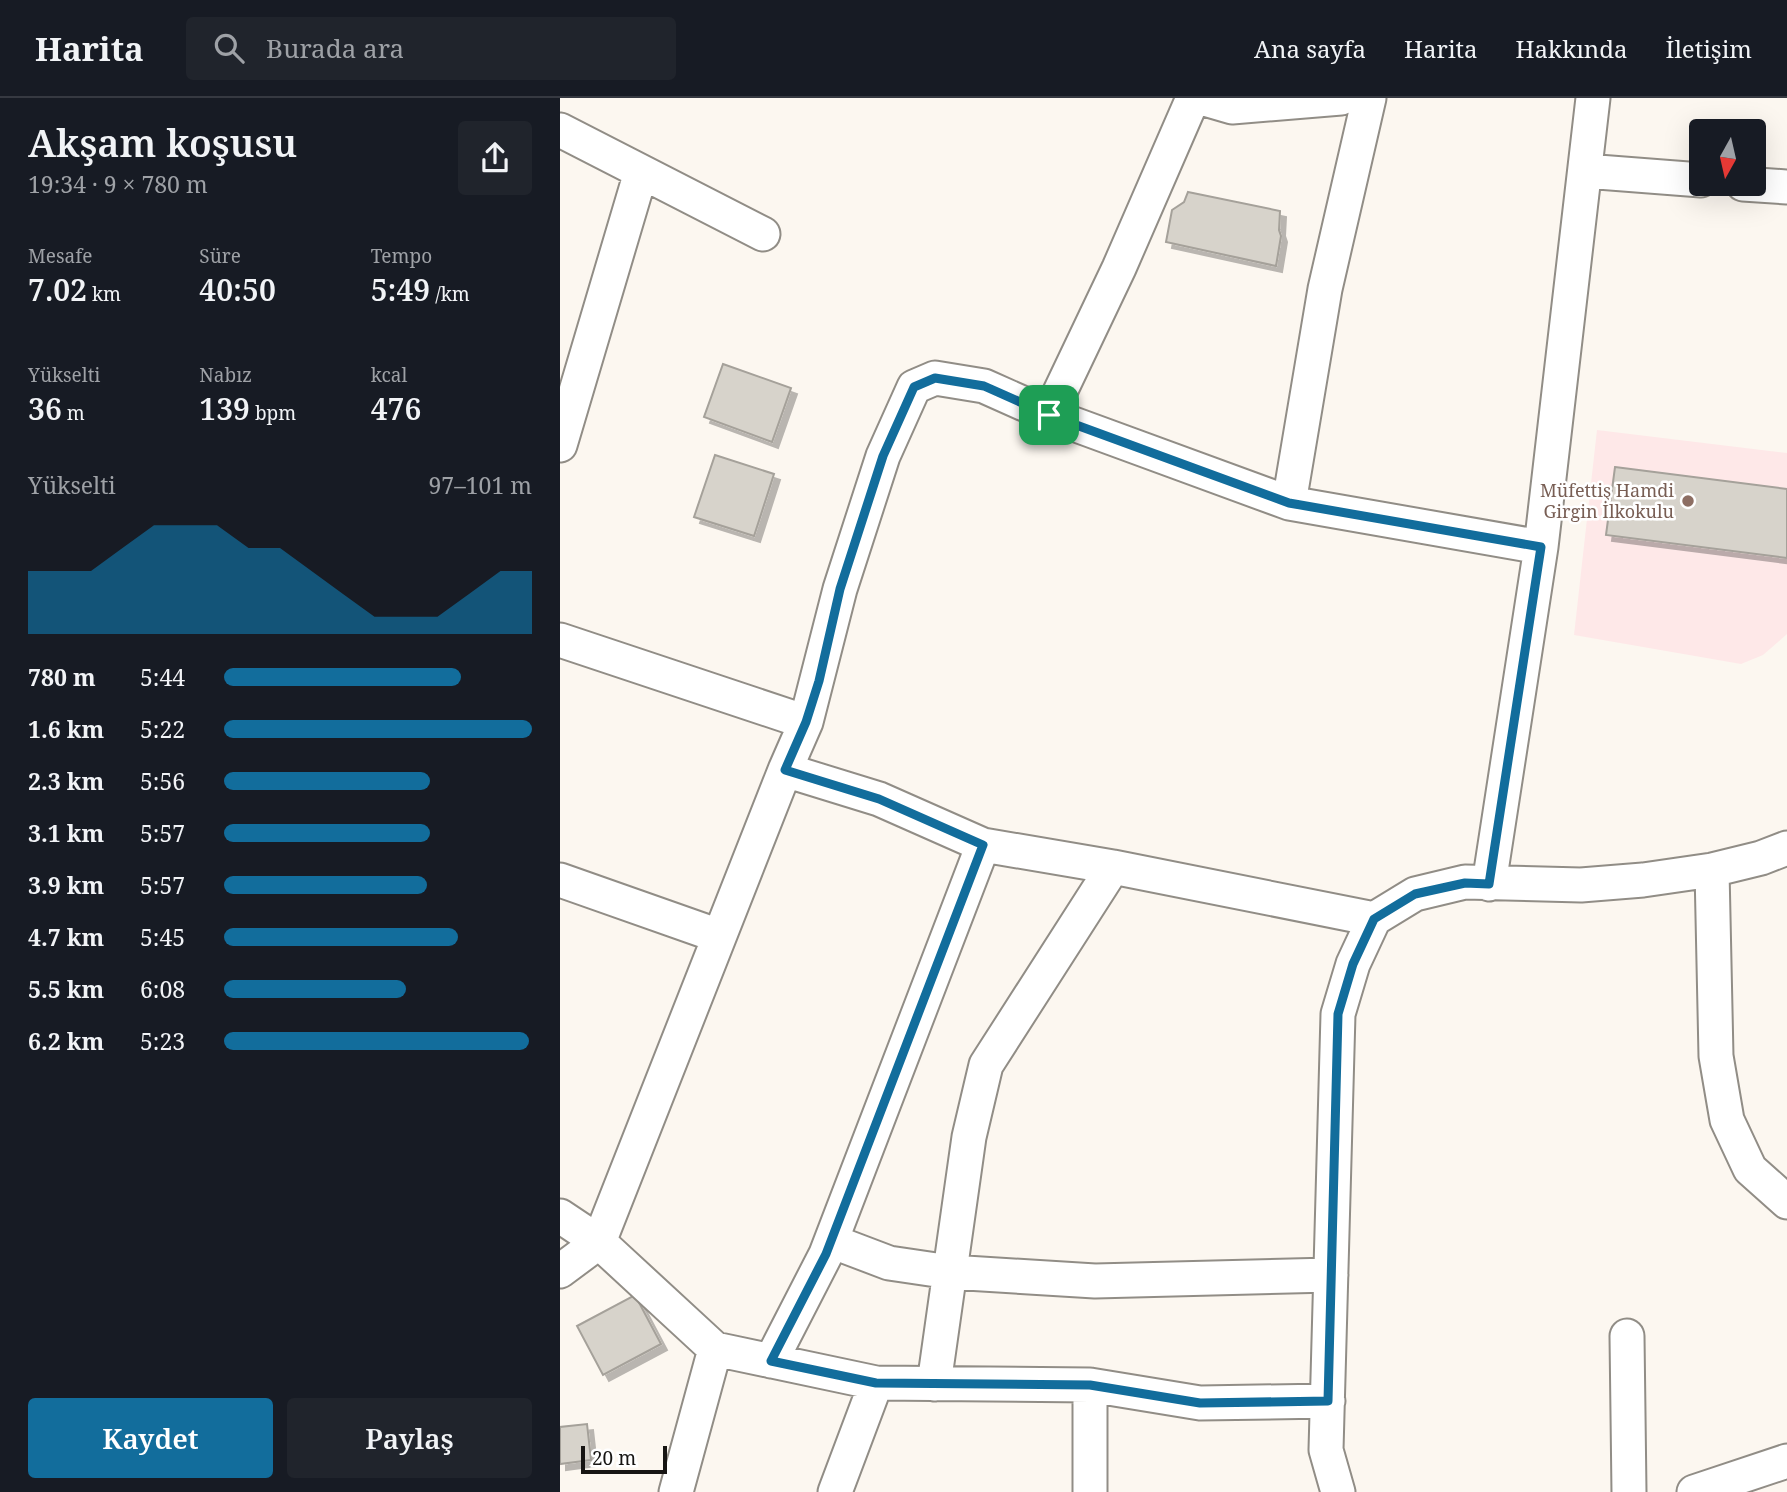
<!DOCTYPE html>
<html lang="tr">
<head>
<meta charset="utf-8">
<style>
  body { margin:0; font-family:"Noto Serif",serif; background:#20242c; color:#f1f3f6; height:100vh; display:flex; flex-direction:column; font-size:26px; white-space:nowrap }
  * { box-sizing:border-box; margin:0 }
  p { font-size:23px; color:#9ea1a6 }
  .icon { flex:none; width:38px; height:38px; fill:none; stroke:currentColor; stroke-width:2; stroke-linecap:round; stroke-linejoin:round }
  .map { position:relative; flex:1; overflow:hidden }
  .drawer { display:flex; flex-direction:column; background:#171b24; width:560px }
  .drawer>* { flex:none }
  .needle { width:46px; rotate:188deg }
  .tools { position:absolute; left:1129px; top:21px; display:grid; gap:14px }
  .tools a { display:grid; place-items:center; width:77px; height:77px; border-radius:7px; background:#171b24; box-shadow:0 7px 28px #0002; font-size:35px }
  .scale { position:absolute; left:21px; bottom:18px; width:86px; box-sizing:border-box; padding-left:7px; border:4px solid #171513; border-top:0; font-size:19px; line-height:24px; white-space:nowrap; color:#171513; -webkit-text-stroke:5px #fff; paint-order:stroke }
  .pin { position:absolute; display:grid; place-items:center; width:60px; height:60px; color:#fff; margin:-30px; border-radius:14px; box-shadow:0 4px 10px #0006 }
  .round { display:grid; place-items:center; flex:none; width:74px; height:74px; border-radius:7px; background:#20242c }
  .head { display:flex; align-items:center; justify-content:space-between; height:119px; padding:0 28px }
  h1 { font-size:38px; font-weight:600; line-height:52px }
  .stats { display:grid; grid-template-columns:repeat(3,1fr); gap:10px; height:119px; padding:7px 28px }
  .stats div { display:grid; align-content:center }
  .stats b { font-size:30px; font-weight:600 }
  .stats small { font-size:19px; font-weight:400 }
  .stats p { font-size:19px }
  .chart { height:196px; padding:14px 28px }
  .chart p { display:flex; justify-content:space-between }
  .chart svg { width:100%; height:126px; margin-top:7px; fill:#126d9c; opacity:.7 }
  .cta { display:flex; gap:14px; margin-top:auto; padding:14px 28px }
  .cta a { flex:1; height:80px; border-radius:7px; background:#126d9c; color:#fff; font-size:28px; font-weight:600; line-height:80px; text-align:center }
  .cta a+a { background:#20242c; color:#f1f3f6 }
  ul { padding:0 28px; list-style:none; font-size:23px }
  li { display:grid; grid-template-columns:112px 84px 1fr; align-items:center; height:52px }
  li i { height:18px; border-radius:9px; background:#126d9c }
  header { display:flex; align-items:center; gap:42px; box-sizing:border-box; height:98px; padding:0 35px; background:#171b24; border-bottom:2px solid #363941 }
  header strong { font-size:33px }
  nav { display:flex; gap:38px; margin-inline-start:auto; font-size:24px }
  .search { width:490px; height:63px; background:#20242c; display:flex; align-items:center; gap:18px; box-sizing:border-box; padding:0 24px; border-radius:7px; color:#9ea1a6; font-size:26px }
  main { display:flex; flex:1; min-height:0 }
  .map>svg:first-child { display:block }
</style>
</head>
<body>
<header>
<strong>Harita</strong>
<div class="search"><svg class="icon" aria-label="search" viewBox="0 0 24 24"><circle cx="10" cy="10" r="6"/><path d="M15 15l6 6"/></svg>Burada ara</div>
<nav><a>Ana sayfa</a><a>Harita</a><a>Hakkında</a><a>İletişim</a></nav>
</header>
<main>
<section class="drawer">
<div class="head"><div><h1>Akşam koşusu</h1><p>19:34 · 9 × 780 m</p></div><a class="round"><svg class="icon" aria-label="share" viewBox="0 0 24 24"><path d="M12 15V3M7 8l5-5 5 5M5 13v7h14v-7"/></svg></a></div>
<div class="stats">
<div><p>Mesafe</p><b>7.02<small> km</small></b></div>
<div><p>Süre</p><b>40:50</b></div>
<div><p>Tempo</p><b>5:49<small> /km</small></b></div>
</div>
<div class="stats">
<div><p>Yükselti</p><b>36<small> m</small></b></div>
<div><p>Nabız</p><b>139<small> bpm</small></b></div>
<div><p>kcal</p><b>476</b></div>
</div>
<div class="chart"><p><span>Yükselti</span>97–101 m</p>
<svg viewBox="0 0 160 44" preserveAspectRatio="none"><path d="M0 44V22L10 22L20 22L30 14L40 6L50 6L60 6L70 14L80 14L90 22L100 30L110 38L120 38L130 38L140 30L150 22L160 22V44z"/></svg>
</div>
<ul>
<li><b>780 m</b>5:44<i style="width:77%"></i></li>
<li><b>1.6 km</b>5:22<i style="width:100%"></i></li>
<li><b>2.3 km</b>5:56<i style="width:67%"></i></li>
<li><b>3.1 km</b>5:57<i style="width:67%"></i></li>
<li><b>3.9 km</b>5:57<i style="width:66%"></i></li>
<li><b>4.7 km</b>5:45<i style="width:76%"></i></li>
<li><b>5.5 km</b>6:08<i style="width:59%"></i></li>
<li><b>6.2 km</b>5:23<i style="width:99%"></i></li>
</ul>
<div class="cta"><a>Kaydet</a><a>Paylaş</a></div>
</section>
<div class="map">
<svg width="1227" height="1394" viewBox="0 0 1227 1394">
  <defs>
    <filter id="shadow"><feDropShadow dx="6" dy="6" stdDeviation="0" flood-color="#0004"/></filter>
  </defs>
  <rect width="100%" height="100%" fill="#fcf7f0"/>
  <path fill="#fee8e8" d="M1037 332 1227 355V536L1203 557 1181 566 1014 537Z"/>
  <path fill="#d7d3cb" stroke="#a5a19a" stroke-width="2" filter="url(#shadow)" d="M628 94 720 113 719 132 721 138 716 168 606 144 612 112 624 104Z
    M163 266 231 290 212 344 144 319Z
    M155 357 214 376 194 438 134 419Z
    M1055 369 1227 391V460L1046 437Z
    M75 1197 101 1246 43 1277 17 1228Z
    M27 1326 31 1362 0 1366V1329Z"/>
  <g fill="none" stroke-linecap="round" stroke-linejoin="round">
    <defs>
      <path id="minor" d="M641 0 672 9 781 0
        M0 32 203 136
        M1025 73 1141 82
        M1183 86 1227 89
        M489 317 559 170 633 0
        M0 347 81 74
        M729 405 765 191 809 0
        M0 542 246 624
        M225 672 319 701 423 747 553 769 814 821
        M1152 772 1156 958 1167 1022 1190 1071 1227 1104
        M0 782 159 838
        M929 786 981 449 1033 0
        M0 1118 39 1144 155 1251 316 1285 530 1287 640 1305 768 1303
        M271 1143 329 1165 390 1174 535 1183 771 1177
        M0 1173 39 1144 225 672 246 624 280 491 323 358 354 289 375 280 424 288 489 317 729 405 981 449
        M1067 1238 1069 1394
        M211 1263 266 1156 423 747
        M374 1286 409 1039 426 967 553 769
        M116 1394 155 1251
        M275 1394 316 1285
        M530 1394V1287
        M778 1394 766 1352 778 916 793 866 814 821 855 796 905 784 1021 787 1083 782 1152 772 1201 760 1227 750
        M1134 1394 1227 1363"/>
    </defs>
    <use href="#minor" stroke="#918d86" stroke-width="37"/>
    <use href="#minor" stroke="#fff" stroke-width="33"/>
  </g>
  <g fill="none" stroke-linecap="round" stroke-linejoin="round">
    <defs>
      <path id="route" d="M375 280 424 288 489 317 729 405 981 449 929 786 905 785 855 796 814 821 793 866 778 916 768 1303 640 1305 530 1287 316 1285 211 1263 266 1156 423 747 319 701 225 672 246 624 259 583 280 491 323 358 354 289Z"/>
    </defs>
    <use href="#route" stroke="#fff" stroke-width="14"/>
    <use href="#route" stroke="#126d9c" stroke-width="9"/>
  </g>
  <circle fill="#8d6e63" stroke="#fff" stroke-width="2.5" cx="1128" cy="403" r="7"/>
  <g text-anchor="middle" stroke-width="5" stroke-linejoin="round" paint-order="stroke">
    <g font-size="18" fill="#785e54" stroke="#fff" text-anchor="end">
      <text x="1114" y="399">Müfettiş Hamdi<tspan x="1114" dy="21">Girgin İlkokulu</tspan></text>
    </g>
  </g>
</svg>
<div class="tools">
<a><svg class="needle" viewBox="-14 -14 28 28"><path d="M0-13l5 13h-10z" fill="#e53935"/><path d="M0 13l5-13h-10z" fill="#9ea1a6"/></svg></a>
</div>
<div class="scale">20 m</div>
<div class="pin" style="left:489px;top:317px;background:#1e9e55"><svg class="icon" aria-label="arrive" viewBox="0 0 24 24"><path d="M6 21V4h12l-3 4 3 4H6"/></svg></div>
</div>
</main>
</body>
</html>
